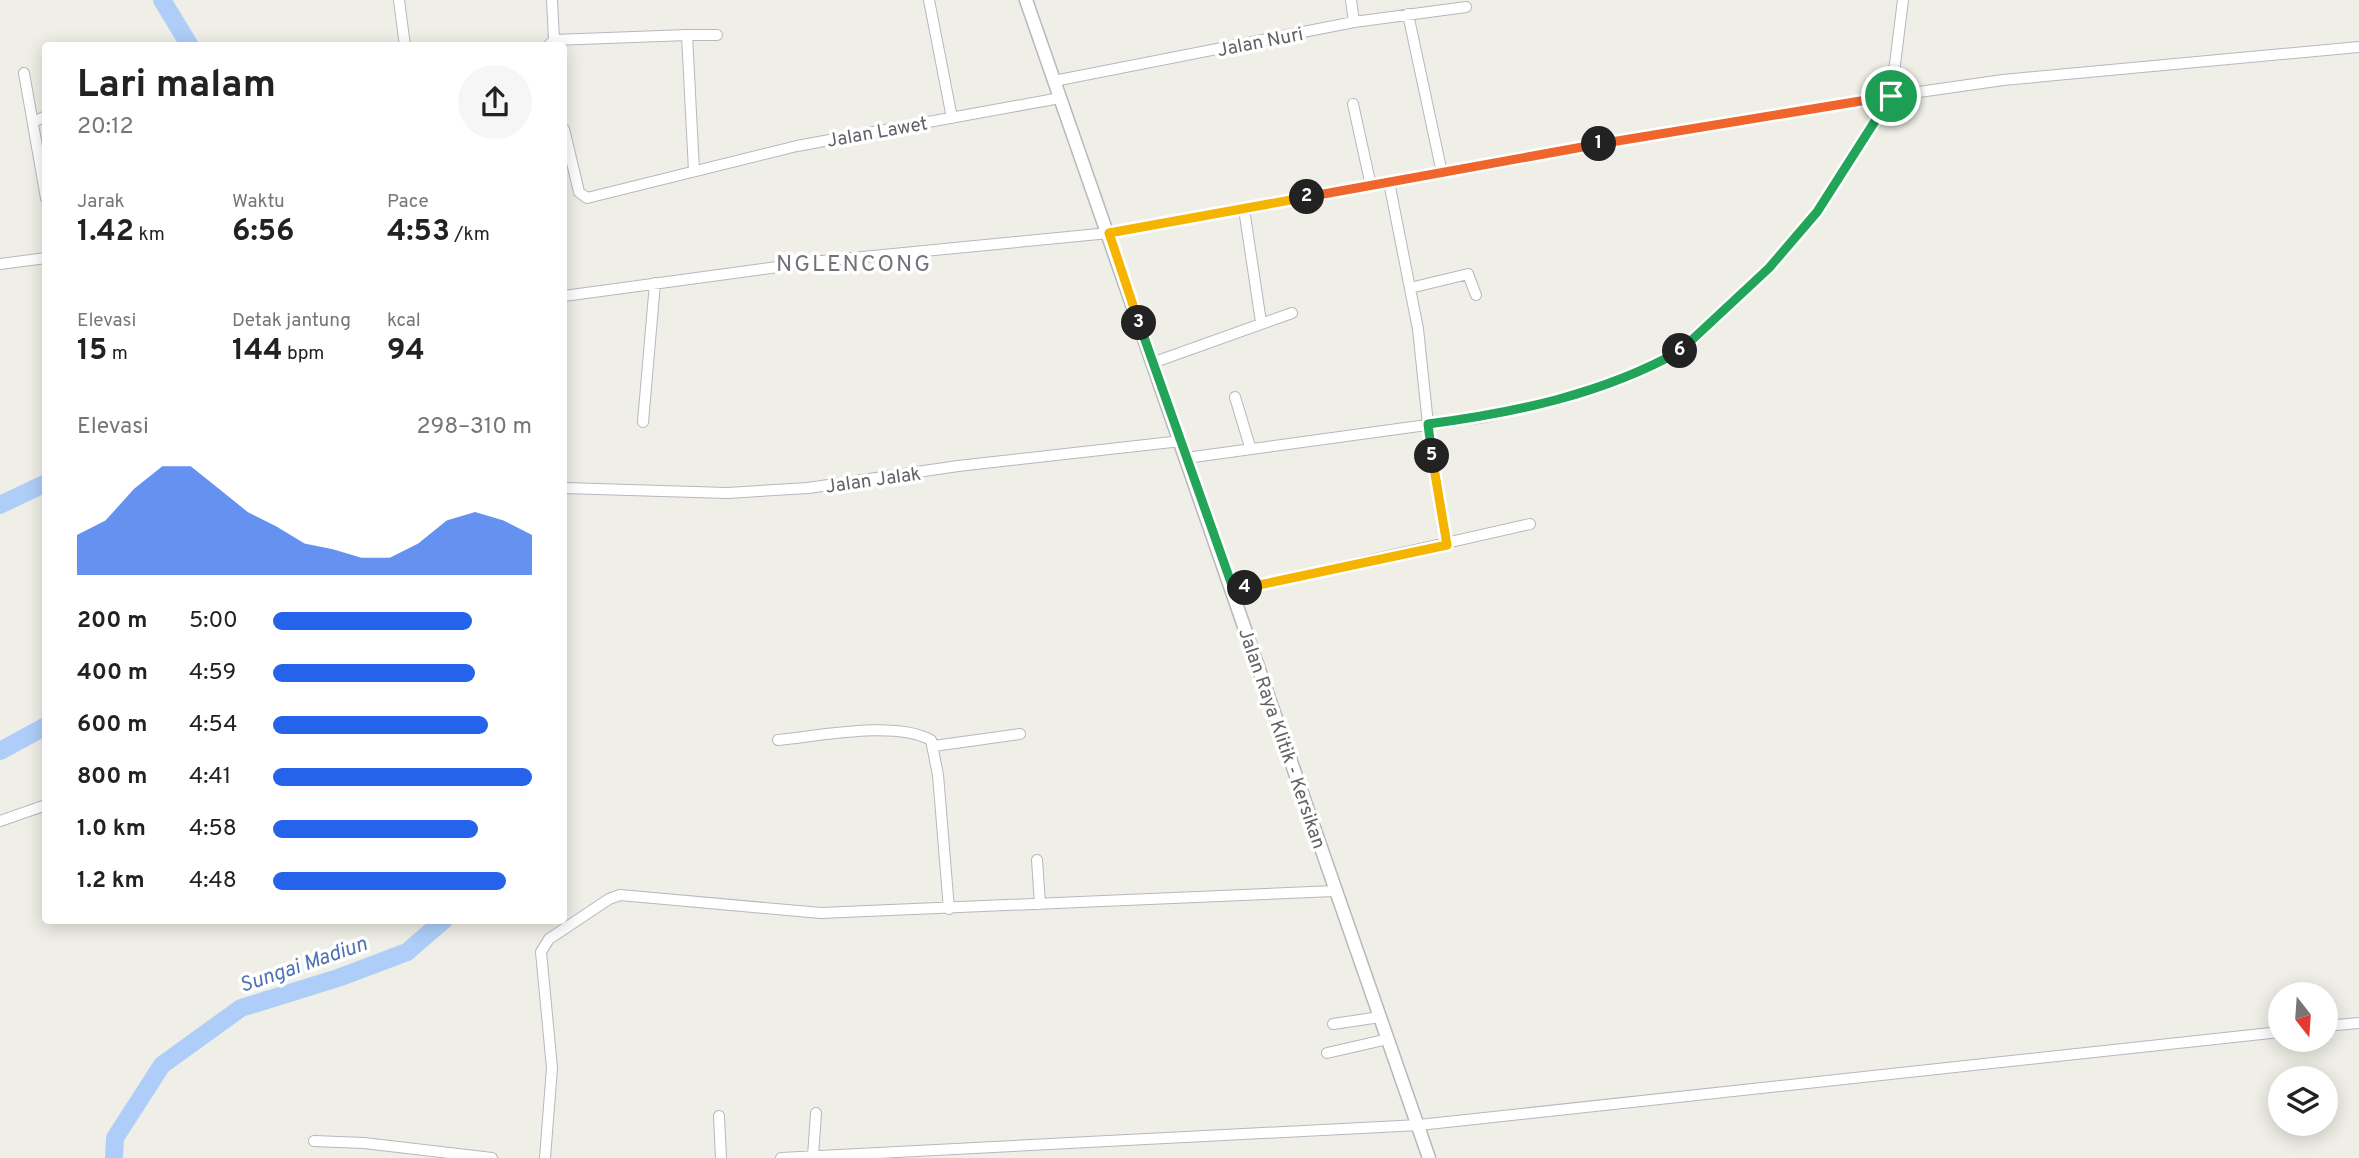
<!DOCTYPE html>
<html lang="id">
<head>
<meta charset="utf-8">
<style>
  body { margin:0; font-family:Overpass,sans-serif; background:#f6f6f6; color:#222; height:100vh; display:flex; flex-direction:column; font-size:26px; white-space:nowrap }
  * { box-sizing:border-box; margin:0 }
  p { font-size:23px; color:#767676 }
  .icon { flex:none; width:38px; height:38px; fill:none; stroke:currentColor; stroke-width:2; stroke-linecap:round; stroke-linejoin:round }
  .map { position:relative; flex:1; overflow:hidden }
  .drawer { position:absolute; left:42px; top:42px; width:525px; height:882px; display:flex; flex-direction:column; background:#fff; border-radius:7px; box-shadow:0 4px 18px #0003 }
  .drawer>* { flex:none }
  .needle { width:46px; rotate:163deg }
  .fabs { position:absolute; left:2268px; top:982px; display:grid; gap:14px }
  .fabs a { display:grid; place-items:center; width:70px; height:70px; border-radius:50%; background:#fff; box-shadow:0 4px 18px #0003; font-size:35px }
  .pin { position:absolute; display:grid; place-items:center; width:60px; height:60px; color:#fff; margin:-30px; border:4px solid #fff; border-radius:50%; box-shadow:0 2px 7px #0007 }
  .km { position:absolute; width:35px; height:35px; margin:-18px; border-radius:50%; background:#222; color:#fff; font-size:19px; line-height:35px; text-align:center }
  .round { display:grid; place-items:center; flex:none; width:74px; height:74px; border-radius:37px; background:#f6f6f6 }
  .head { display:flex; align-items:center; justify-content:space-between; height:119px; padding:0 35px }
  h1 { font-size:38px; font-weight:700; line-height:52px }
  .metrics { display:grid; grid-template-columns:repeat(3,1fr); gap:10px; height:119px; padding:7px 35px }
  .metrics div { display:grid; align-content:center }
  .metrics b { font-size:30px; font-weight:700 }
  .metrics small { font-size:19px; font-weight:400 }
  .metrics p { font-size:19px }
  .chart { height:196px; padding:14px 35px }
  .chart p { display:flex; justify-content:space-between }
  .chart svg { width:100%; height:126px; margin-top:7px; fill:#2563eb; opacity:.7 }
  ul { padding:0 35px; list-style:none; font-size:23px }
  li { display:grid; grid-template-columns:112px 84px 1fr; align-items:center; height:52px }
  li i { height:18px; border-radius:9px; background:#2563eb }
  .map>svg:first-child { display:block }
</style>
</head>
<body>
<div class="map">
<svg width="2359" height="1158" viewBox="0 0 2359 1158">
  <rect width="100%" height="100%" fill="#efefe7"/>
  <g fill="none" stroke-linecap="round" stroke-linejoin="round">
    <path stroke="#aecef9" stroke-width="18" d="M162 0 190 46
      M0 505 46 483
      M0 751 46 726
      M114 1158 115 1138 162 1065 241 1008 338 978 407 952 444 920"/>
    <defs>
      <path id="minor" d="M399 0 405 46
        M552 0 554 40
        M929 0 952 118
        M1351 0 1354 22
        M1408 14 1442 173
        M687 35H717
        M548 46 554 40 687 35 694 171
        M24 73 46 198
        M1054 81 1354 22 1466 7
        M1353 104 1371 186
        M33 122 46 116
        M564 129 579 192 587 198 797 146 1060 98
        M1389 182 1418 329 1428 424 1447 545
        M1244 209 1261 322
        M0 264 46 258
        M1410 288 1468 274 1476 295
        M564 296 822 261 1109 233 1648 136 1891 96 1903 0
        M1152 363 1292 313
        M1235 397 1250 447
        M643 422 655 283
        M1186 458 1485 417C1545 404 1635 381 1686 347L1769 268 1817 212 1891 96 2003 80 2359 47
        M564 488 727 493 808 488 958 466 1181 441
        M1234 591 1530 524
        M778 740C819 736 895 720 931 740L938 775 949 909
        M934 746 1020 734
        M0 821 46 805
        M1037 860 1040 904
        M1333 1024 1380 1017
        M2326 1026 2359 1023
        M1327 1053 1388 1039
        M719 1116 721 1158
        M314 1141 364 1143 492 1158
        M813 1156 816 1113
        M545 1158 552 1068 541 952 549 939 609 899 620 895 821 913 1335 891
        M781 1158 1419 1125 2280 1032"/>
      <path id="tertiary" d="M1026 0 1429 1158"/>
    </defs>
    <use href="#minor" stroke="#b7b8bd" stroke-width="12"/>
    <use href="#tertiary" stroke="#b7b8bd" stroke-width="15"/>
    <use href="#minor" stroke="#fff" stroke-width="10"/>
    <use href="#tertiary" stroke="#fff" stroke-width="12"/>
  </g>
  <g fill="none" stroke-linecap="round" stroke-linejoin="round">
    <defs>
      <path id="split-1" d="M1599 144 1891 96"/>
      <path id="split-2" d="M1307 197 1599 144"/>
      <path id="split-3" d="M1139 323 1109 233 1307 197"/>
      <path id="split-4" d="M1139 323 1234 591 1245 588"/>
      <path id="split-5" d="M1245 588 1447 545 1432 456"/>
      <path id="split-6" d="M1432 456 1428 424C1514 413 1603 394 1680 351"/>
      <path id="split-7" d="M1680 351 1769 268 1817 212 1891 96"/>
    </defs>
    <use href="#split-1" stroke="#fff" stroke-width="14"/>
    <use href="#split-2" stroke="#fff" stroke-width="14"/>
    <use href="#split-3" stroke="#fff" stroke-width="14"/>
    <use href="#split-4" stroke="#fff" stroke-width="14"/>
    <use href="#split-5" stroke="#fff" stroke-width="14"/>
    <use href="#split-6" stroke="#fff" stroke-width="14"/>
    <use href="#split-7" stroke="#fff" stroke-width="14"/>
    <use href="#split-1" stroke="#f0652b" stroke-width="9"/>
    <use href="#split-2" stroke="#f0652b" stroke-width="9"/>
    <use href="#split-3" stroke="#f5b400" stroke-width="9"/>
    <use href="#split-4" stroke="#22a559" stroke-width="9"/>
    <use href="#split-5" stroke="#f5b400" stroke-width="9"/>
    <use href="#split-6" stroke="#22a559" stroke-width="9"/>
    <use href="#split-7" stroke="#22a559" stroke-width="9"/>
  </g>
  <g text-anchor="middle" stroke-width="7" stroke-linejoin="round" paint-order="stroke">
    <g font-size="19" fill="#5e6166" stroke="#fff">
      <text transform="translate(1260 41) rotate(-11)" y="7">Jalan Nuri</text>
      <text transform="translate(877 131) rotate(-10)" y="7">Jalan Lawet</text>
      <text transform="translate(873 479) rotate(-8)" y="7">Jalan Jalak</text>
      <text transform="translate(1283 738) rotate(71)" y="7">Jalan Raya Klitik - Kersikan</text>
    </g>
    <g font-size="21" font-style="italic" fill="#4e72b3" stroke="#fff">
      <text transform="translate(303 964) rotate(-19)" y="7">Sungai Madiun</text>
    </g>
    <g font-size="23" letter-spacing="2" fill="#707378" stroke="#fff">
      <text x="854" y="271">NGLENCONG</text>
    </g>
  </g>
</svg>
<div class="fabs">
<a><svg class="needle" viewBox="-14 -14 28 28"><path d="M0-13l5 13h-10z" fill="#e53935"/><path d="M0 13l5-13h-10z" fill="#767676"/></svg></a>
<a><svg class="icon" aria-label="layers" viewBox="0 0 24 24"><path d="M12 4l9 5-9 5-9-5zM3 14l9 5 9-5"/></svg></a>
</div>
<div class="pin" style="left:1891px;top:96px;background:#1e9e55"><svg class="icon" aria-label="arrive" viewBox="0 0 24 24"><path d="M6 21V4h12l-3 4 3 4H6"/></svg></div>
<b class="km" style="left:1599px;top:144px">1</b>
<b class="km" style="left:1307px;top:197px">2</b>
<b class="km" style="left:1139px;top:323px">3</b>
<b class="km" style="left:1245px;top:588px">4</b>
<b class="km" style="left:1432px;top:456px">5</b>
<b class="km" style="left:1680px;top:351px">6</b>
<section class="drawer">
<div class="head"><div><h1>Lari malam</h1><p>20:12</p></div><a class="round"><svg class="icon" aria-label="share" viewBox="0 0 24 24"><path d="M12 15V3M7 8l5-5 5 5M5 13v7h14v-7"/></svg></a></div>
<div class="metrics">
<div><p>Jarak</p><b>1.42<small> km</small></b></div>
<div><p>Waktu</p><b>6:56</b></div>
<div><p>Pace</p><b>4:53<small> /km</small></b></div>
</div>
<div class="metrics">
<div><p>Elevasi</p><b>15<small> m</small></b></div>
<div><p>Detak jantung</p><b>144<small> bpm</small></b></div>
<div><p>kcal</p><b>94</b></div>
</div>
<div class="chart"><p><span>Elevasi</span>298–310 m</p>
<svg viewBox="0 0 160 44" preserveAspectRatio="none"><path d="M0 44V30L10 25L20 14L30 6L40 6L50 14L60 22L70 27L80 33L90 35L100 38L110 38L120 33L130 25L140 22L150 25L160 30V44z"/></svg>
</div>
<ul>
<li><b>200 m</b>5:00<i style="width:77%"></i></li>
<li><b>400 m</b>4:59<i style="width:78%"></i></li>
<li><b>600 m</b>4:54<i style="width:83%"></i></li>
<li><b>800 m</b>4:41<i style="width:100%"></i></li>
<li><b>1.0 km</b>4:58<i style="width:79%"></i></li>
<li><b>1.2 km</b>4:48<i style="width:90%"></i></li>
</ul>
</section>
</div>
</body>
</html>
